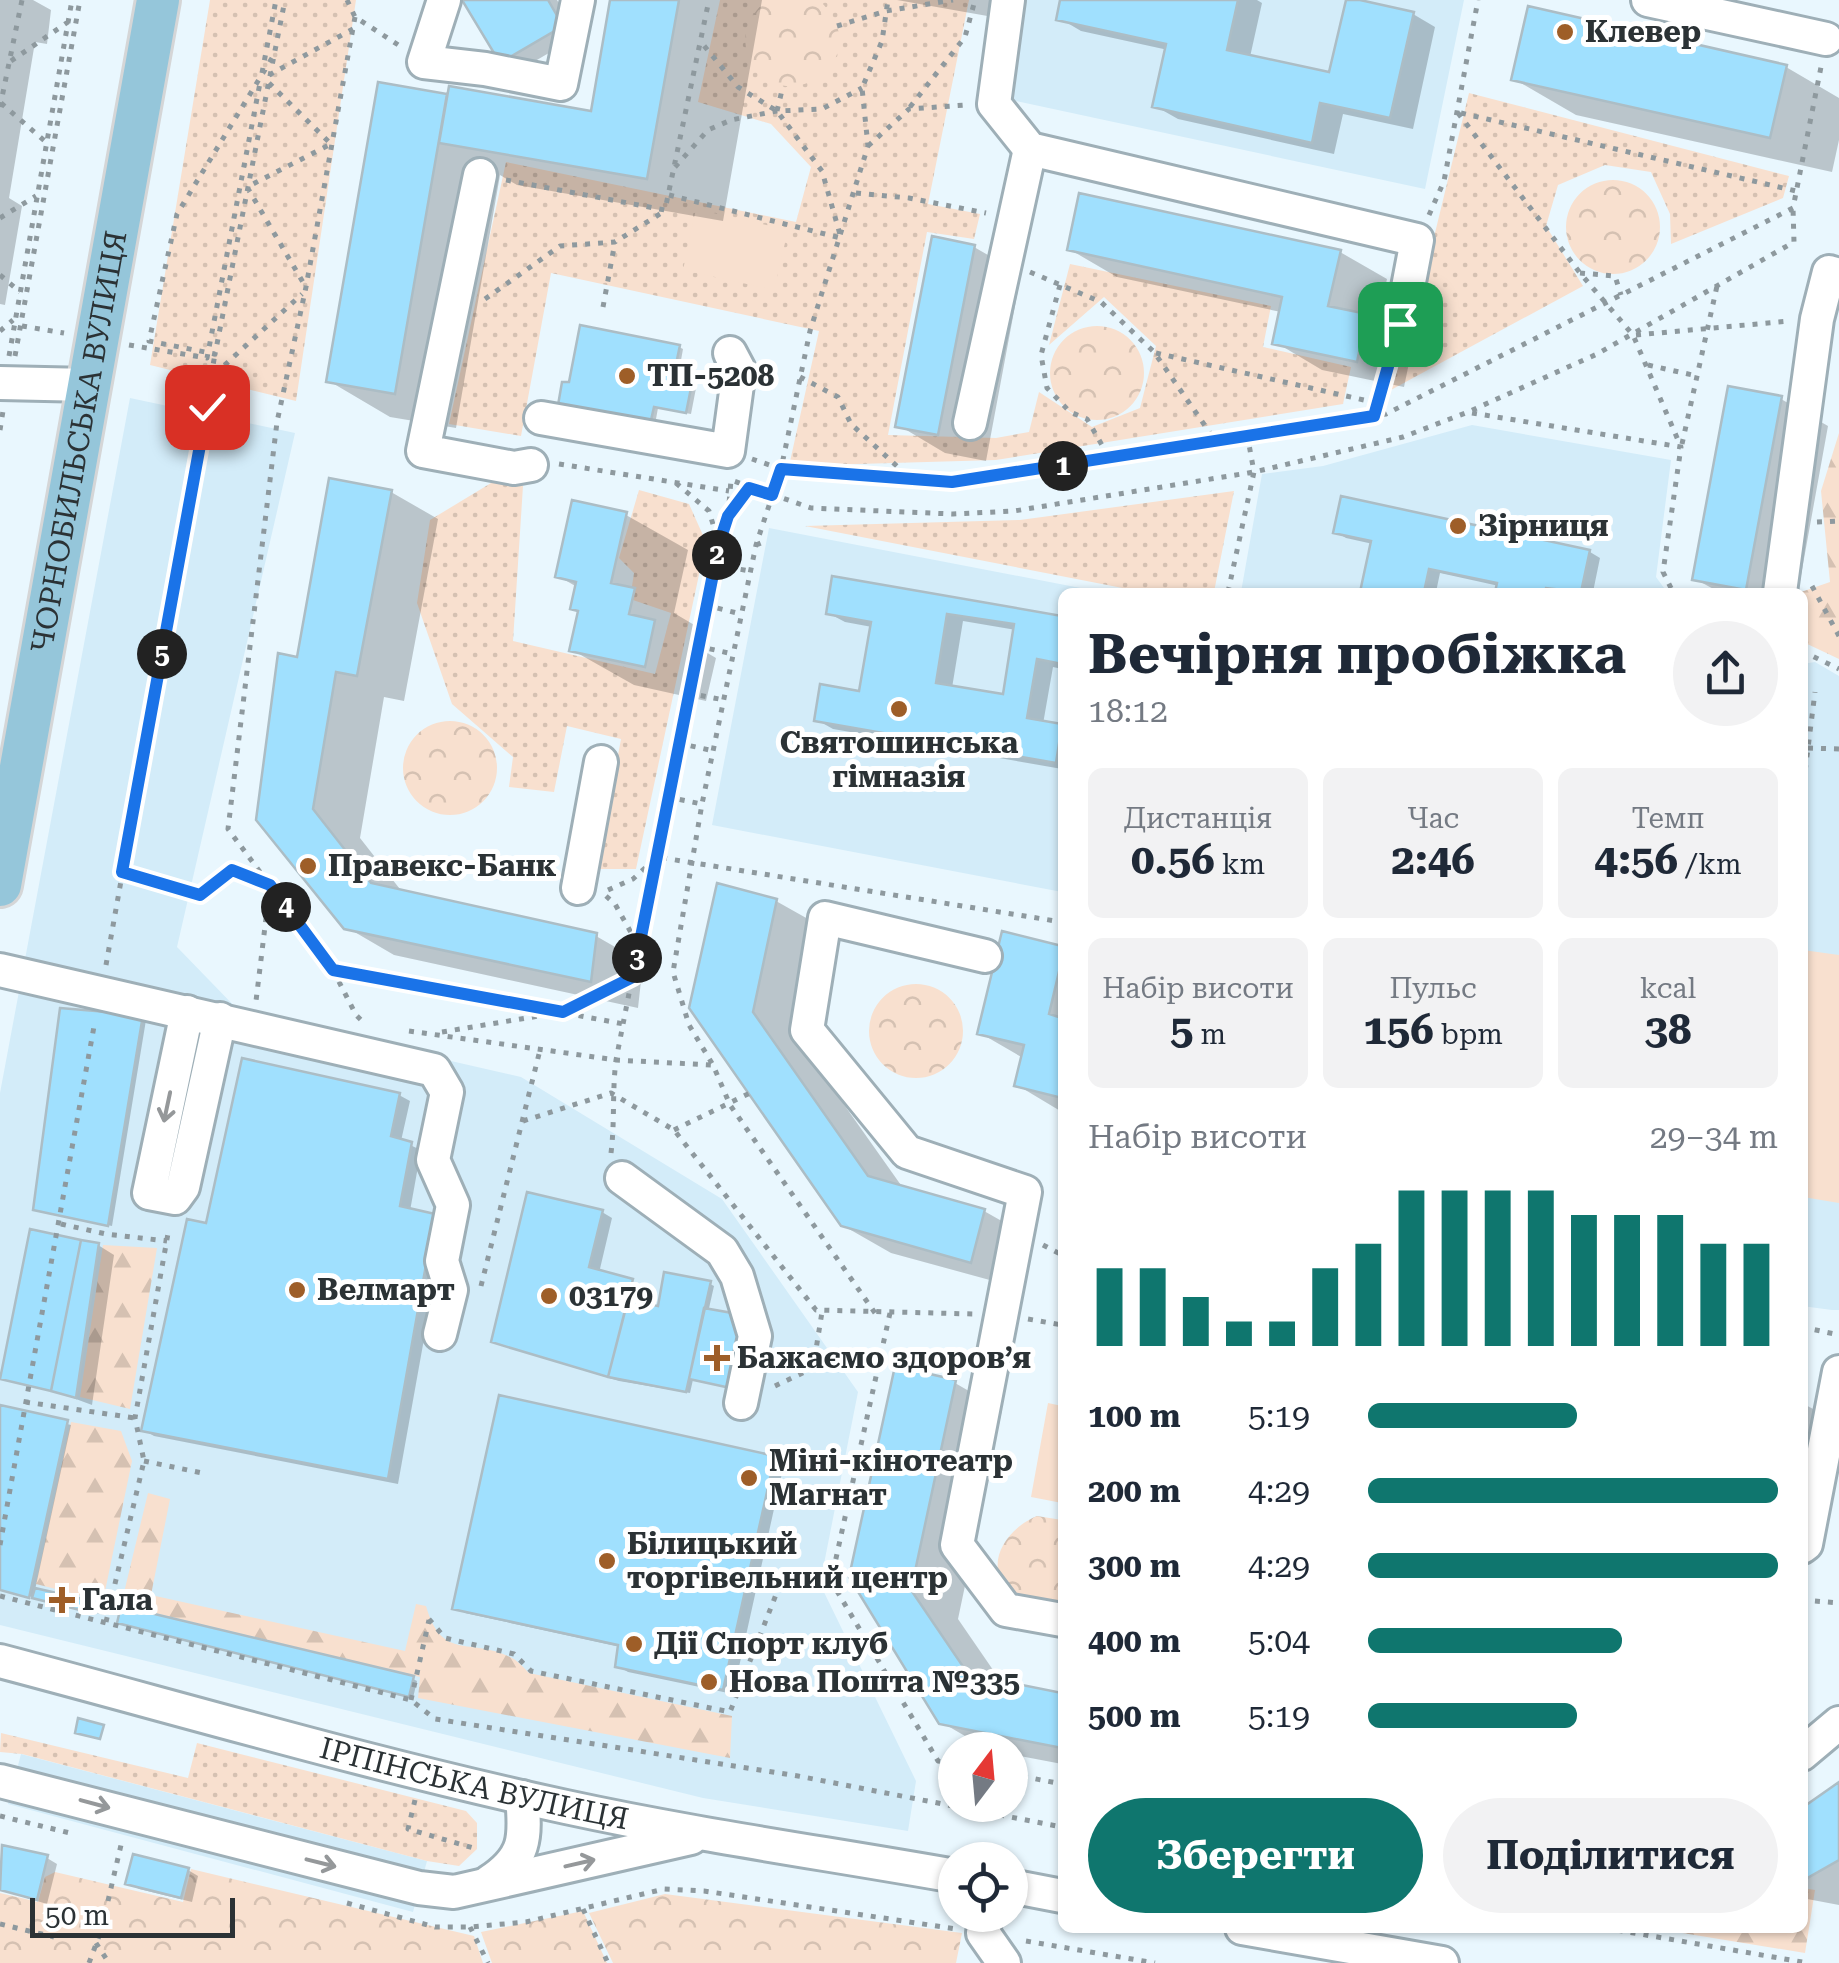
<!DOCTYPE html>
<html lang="uk">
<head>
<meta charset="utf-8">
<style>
  body { margin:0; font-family:"Roboto Serif",serif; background:#f2f2f3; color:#1f2937; height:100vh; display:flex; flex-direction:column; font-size:38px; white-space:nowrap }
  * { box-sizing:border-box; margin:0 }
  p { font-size:32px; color:#747a83 }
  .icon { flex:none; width:55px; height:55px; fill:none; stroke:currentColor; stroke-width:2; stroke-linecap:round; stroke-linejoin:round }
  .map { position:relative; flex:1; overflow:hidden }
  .side { position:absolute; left:1058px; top:588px; width:750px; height:1345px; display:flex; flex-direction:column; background:#fff; border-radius:15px; box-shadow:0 2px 8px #0004 }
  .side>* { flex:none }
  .needle { width:65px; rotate:16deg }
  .buttons { position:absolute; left:938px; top:1732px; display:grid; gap:20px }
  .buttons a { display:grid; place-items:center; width:90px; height:90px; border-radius:50%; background:#fff; box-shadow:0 2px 8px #0004; font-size:50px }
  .scale { position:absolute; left:30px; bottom:25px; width:205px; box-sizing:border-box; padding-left:10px; border:5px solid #2b3235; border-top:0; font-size:28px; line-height:35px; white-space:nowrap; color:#2b3235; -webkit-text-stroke:8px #fff; paint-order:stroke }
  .pin { position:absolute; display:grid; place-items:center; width:85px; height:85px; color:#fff; margin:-42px; border-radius:20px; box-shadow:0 5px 15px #0006 }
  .km { position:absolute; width:50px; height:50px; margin:-25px; border-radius:50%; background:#222; color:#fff; font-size:28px; line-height:50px; text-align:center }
  .round { display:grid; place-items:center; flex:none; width:105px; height:105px; border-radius:52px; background:#f2f2f3 }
  .headline { display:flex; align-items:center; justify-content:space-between; height:170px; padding:0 30px }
  h1 { font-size:55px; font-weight:700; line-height:75px }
  .figures { display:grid; grid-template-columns:repeat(3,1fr); gap:15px; height:170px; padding:10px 30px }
  .figures div { display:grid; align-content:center; border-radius:15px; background:#f2f2f3; text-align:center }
  .figures b { font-size:42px; font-weight:700 }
  .figures small { font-size:28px; font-weight:400 }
  .figures p { font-size:28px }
  .chart { height:280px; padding:20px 30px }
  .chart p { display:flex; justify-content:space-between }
  .chart svg { width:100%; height:180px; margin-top:10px; stroke:#0f766e; stroke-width:6 }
  .button { display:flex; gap:20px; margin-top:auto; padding:20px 30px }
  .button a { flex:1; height:115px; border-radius:60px; background:#0f766e; color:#fff; font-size:40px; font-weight:700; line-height:115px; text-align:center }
  .button a+a { background:#f2f2f3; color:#1f2937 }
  ul { padding:0 30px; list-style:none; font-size:32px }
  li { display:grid; grid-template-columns:160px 120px 1fr; align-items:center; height:75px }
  li i { height:25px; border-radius:12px; background:#0f766e }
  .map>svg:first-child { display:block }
</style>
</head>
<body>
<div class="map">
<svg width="1839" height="1963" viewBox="0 0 1839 1963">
  <defs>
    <pattern id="grass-dots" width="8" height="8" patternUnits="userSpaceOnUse" patternTransform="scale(2.5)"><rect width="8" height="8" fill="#f8e0cf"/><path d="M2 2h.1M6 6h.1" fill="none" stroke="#d5c1b2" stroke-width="1.8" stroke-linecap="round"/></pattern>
    <pattern id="forest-firs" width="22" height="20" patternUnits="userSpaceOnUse" patternTransform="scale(2.5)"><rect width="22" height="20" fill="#f8e0cf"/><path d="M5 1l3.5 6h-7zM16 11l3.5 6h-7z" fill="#d5c1b2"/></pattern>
    <pattern id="park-crowns" width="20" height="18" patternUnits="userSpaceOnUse" patternTransform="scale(2.5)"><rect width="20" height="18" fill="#f8e0cf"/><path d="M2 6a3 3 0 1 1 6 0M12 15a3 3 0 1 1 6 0" fill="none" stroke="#d5c1b2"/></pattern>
  </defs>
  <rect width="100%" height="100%" fill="#e9f7fe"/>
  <path fill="#d3ecf9" d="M998 0H1464L1425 189 979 93Z
    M130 398 295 433 177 947 241 1013 521 1077 722 1199 858 1392 820 1584 916 1781 908 1831 703 1798 0 1625V1093Z
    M1472 425 1671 460 1656 577 1667 592H1241L1262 474 1323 466Z
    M769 528 1101 592H1062V892L712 825Z
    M1815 662 1839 676V1310H1832L1802 1306V664Z
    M21 1754 427 1861 413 1912 8 1804Z"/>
  <path fill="url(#grass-dots)" d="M210 0H356L296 401 150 365Z
    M720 0H969L928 204 980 214 974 239 927 232 888 435 996 438 1029 432 1039 392 1092 427 1140 408 1156 346 1104 297 1049 345 1070 264 1271 306 1263 347 1351 367 1343 404 996 460 789 466 819 331 551 273 521 436 449 424 506 162 796 222 811 167 771 124 698 102Z
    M1469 93 1789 176 1783 198 1671 244 1670 214 1651 172 1605 165 1558 185 1546 226 1583 286 1389 391 1409 340Z
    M496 480 523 486 513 641 655 674 671 613 630 599 634 573 619 558 639 490 689 504 706 542 636 869H597L621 739 567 726 554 792 509 787 513 757 452 704 417 603 430 520Z
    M1234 491 1214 592H1143L805 526 1020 520Z
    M1 1733 188 1778 197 1743 466 1811 477 1823V1849L459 1866 427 1861 22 1754 0 1752Z"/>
  <path fill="url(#forest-firs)" d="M1839 433V659L1803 642 1801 592 1830 582 1821 491Z
    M103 1245 157 1248 130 1409 80 1397Z
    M71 1422 121 1431 132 1461 103 1601 36 1584Z
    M148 1493 170 1499 151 1595 405 1651 416 1604 426 1606C442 1662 470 1637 510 1657 517 1660 524 1668 529 1673L732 1716 730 1758 418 1698 420 1677 121 1605Z
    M1803 1888 1815 1890 1805 1953 1652 1928H1802Z"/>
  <path fill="url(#park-crowns)" d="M766 0H819C884 62 776 126 748 55 740 33 751 15 766 0Z
    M1566 227a47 47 0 1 1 94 0a47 47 0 1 1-94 0Z
    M1050 373a47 47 0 1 1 94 0a47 47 0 1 1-94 0Z
    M403 768a47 47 0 1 1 94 0a47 47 0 1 1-94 0Z
    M869 1031a47 47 0 1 1 94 0a47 47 0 1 1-94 0Z
    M1037 1516 1062 1520V1606C1055 1607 1045 1610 1038 1609 1031 1608 1023 1600 1017 1597 979 1571 1003 1530 1037 1516Z
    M191 1869 474 1936 483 1963H0V1893L38 1902 45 1877 55 1872 183 1902Z
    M665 1894 962 1933 956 1963H613L589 1913Z
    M583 1911 607 1963H492L481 1932Z"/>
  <path fill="#f8e0cf" d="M696 209 788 230 774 290 683 270Z
    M1803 950 1839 955V1203L1803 1197Z
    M1048 1403 1062 1406V1503L1031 1497Z"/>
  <path fill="#0003" fill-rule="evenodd" d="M0 0H33L51 10 47 44 35 42 9 198 22 206 5 305 0 304Z
    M465 0H557L578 36 518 71Z
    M613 0H762L723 221 517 185 500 175 456 428 390 417 329 381 380 84 449 97 593 114Z
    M897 0H1014L1010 20Z
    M1063 0H1257L1262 3 1250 57 1331 75 1348 0 1413 14 1435 27 1413 129 1343 114 1334 154 1178 119 1155 106 1168 50 1081 31 1059 18Z
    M1786 67 1839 98V140L1832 172 1576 115 1514 79Z
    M974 247 1021 274 986 461 945 453 898 425Z
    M1069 249 1340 252 1387 279 1377 323 1413 344 1404 387 1322 370 1275 342 1281 312 1117 277Z
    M679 347 683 349 678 377 697 383 691 414 658 408 654 430 559 410Z
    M1781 399 1828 426 1798 592H1719L1695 579Z
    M391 492 438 519 404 701 384 697 360 838 403 893 596 936 643 963 638 1008 394 955 346 927 258 819 299 660Z
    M626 515 688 550 674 613 696 626 692 644 716 658 706 701 634 685 572 650 580 612 577 587 558 576Z
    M1336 532 1590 552 1600 558 1593 592H1498L1499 586 1440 573 1436 592H1363L1373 544 1346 538Z
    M834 579 1062 619V669L1053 667 1043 724 1062 727V769L833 729 817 720 861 694 872 627 845 622 828 613ZM963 621 1016 630 1005 697 952 688Z
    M776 901 824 928 799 1041 903 1188 984 1211 1032 1238 1019 1288 891 1253 842 1225 692 1007Z
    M1004 934 1062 949V1112L1017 1085 1023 1058 980 1033Z
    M62 1010 146 1020 112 1226 40 1211Z
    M399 1095 410 1101 401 1141 421 1150 410 1211 445 1222 398 1484 154 1436 144 1430Z
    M602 1212 612 1218 599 1273 642 1287 638 1305 660 1309 710 1284 714 1286 690 1393 619 1381 504 1346 494 1340Z
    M98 1245 114 1255 92 1405 57 1392Z
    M955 1383 1002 1410 958 1619 1002 1683 1062 1696V1764L1010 1754V1750H989L941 1722 851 1577Z
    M1802 1403 1815 1410 1802 1463Z
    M0 1407 71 1425 35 1590 101 1607 105 1609 104 1615 0 1589Z
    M774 1458 784 1464 733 1694 628 1672 618 1666 620 1647 465 1613 455 1607Z
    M124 1624 413 1679 417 1681 413 1698Z
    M1839 1785V1905L1802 1898V1811Z
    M4 1848 47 1858 57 1864 47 1904 0 1890Z
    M188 1870 198 1876 192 1902 139 1889 128 1883Z"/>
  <path fill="#a0e0fe" stroke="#acbdc5" stroke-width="2.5" fill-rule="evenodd" d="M462 0H548L563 26 500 63Z
    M610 0H679L647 179 439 143 449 86 591 111Z
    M1060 0H1238L1227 50 1329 72 1346 0H1360L1414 12 1390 118 1320 103 1312 143 1152 107 1166 44 1056 20Z
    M1528 6 1787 65 1770 138 1511 80Z
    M378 82 447 94 395 394 326 382Z
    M1079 193 1341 250 1328 306 1367 314 1357 362 1272 344 1282 297 1067 250Z
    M932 236 975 245 938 435 895 427Z
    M580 325 680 345 674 374 693 378 686 413 654 407 649 429 557 411 562 382H569Z
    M1728 386 1782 396 1746 590 1692 580Z
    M329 478 392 490 357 676 336 672 313 809 371 883 597 933 591 982 344 929 256 820 278 653 297 657Z
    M1341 496 1590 550 1581 592 1546 588 1545 592H1495L1497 583 1429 569 1424 592H1360L1371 541 1333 533Z
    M572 500 627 512 611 583 635 588 629 614 655 620 645 667 569 651 578 611 570 609 576 582 555 577Z
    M832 576 1062 616V664L1037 659 1027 718 1062 724 1056 763 814 721 820 684 859 691 871 622 826 614ZM947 614 1014 624 1003 694 936 683Z
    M717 883 777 899 753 1012 868 1176 985 1209 971 1263 841 1226 689 1008Z
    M1002 931 1062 946V959L1049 1014 1062 1018V1098L1014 1086 1024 1045 977 1034Z
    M60 1008 143 1015 108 1226 33 1210Z
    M242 1058 400 1093 391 1136 412 1142 400 1206 435 1214 388 1479 141 1431 187 1219 206 1223Z
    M527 1192 603 1210 589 1267 633 1279 608 1377 491 1342Z
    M30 1229 81 1240 51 1391 0 1379Z
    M81 1240 99 1243 76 1398 51 1391Z
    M664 1272 711 1281 686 1392 608 1377 628 1300 658 1306Z
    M704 1308 732 1313 746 1337 735 1389 689 1379Z
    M895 1366 956 1380 911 1590 968 1674 1062 1693V1748L939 1724 849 1577Z
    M499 1395 775 1456 723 1690 615 1667 618 1645 452 1609Z
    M0 1405 68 1420 29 1598 0 1590Z
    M35 1588 91 1601 88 1612 32 1598Z
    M121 1606 414 1676 409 1697 117 1623Z
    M78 1718 104 1725 100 1739 75 1733Z
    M1839 1782V1860L1802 1881V1808Z
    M2 1845 48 1855 37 1900 0 1890Z
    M133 1854 189 1868 181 1898 125 1884Z"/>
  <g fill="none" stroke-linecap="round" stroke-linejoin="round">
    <defs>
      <g id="minor">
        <path d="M444 0 424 62 485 69 561 84 578 0"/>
        <path d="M1008 0 994 104 1030 149 1417 240 1401 324"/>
        <path d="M1648 0 1826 39"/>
        <path d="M480 175 423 451 514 468 531 465"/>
        <path d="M0 383 89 385"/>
        <path d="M541 418 728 451 739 370 730 353"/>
        <path d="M970 423 1030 149"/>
        <path d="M1780 592 1817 319 1829 272 1839 275"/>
        <path d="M578 888 601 762"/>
        <path d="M985 956 825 918 807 1030 907 1152 1025 1192 957 1545 1006 1610 1062 1620"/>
        <path d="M0 970 434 1070 447 1092 433 1160 453 1205 442 1261 451 1290 440 1334"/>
        <path d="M187 1012 149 1193 175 1198 183 1187 220 1019"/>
        <path d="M622 1178 722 1251 737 1276 755 1336 741 1403"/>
        <path d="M1802 1547 1806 1544 1839 1372"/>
        <path id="s1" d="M0 1661C189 1711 376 1766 566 1807 695 1835 825 1853 955 1876"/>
        <path d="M1802 1754 1839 1723"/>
        <path d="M0 1781 419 1888 454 1892 691 1838"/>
        <path d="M489 1882C526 1858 526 1838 522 1797"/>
        <path d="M1010 1886 1062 1896"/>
        <path d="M986 1915 983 1933 1004 1963"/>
        <path d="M1242 1928 1442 1963"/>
      </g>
      <g id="major">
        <path id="s2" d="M0 885 158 0"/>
      </g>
    </defs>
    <use href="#minor" stroke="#9eafb7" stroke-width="38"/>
    <use href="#major" stroke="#d5d6d7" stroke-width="48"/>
    <path stroke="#8e999e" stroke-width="5" stroke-dasharray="5 8" stroke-linecap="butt" d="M347 0 355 17 400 46
      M355 17 306 287 277 422 228 829 333 970 624 1024
      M837 26 886 11 953 0
      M272 58 177 214 149 341 215 354 285 0
      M11 61 68 22
      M262 73 276 0
      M269 75 353 29
      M269 83 331 144 247 187 304 284
      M1 103 47 143
      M0 107 22 0
      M910 107 965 37 975 0
      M777 111 783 86
      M1458 113 1580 273 1633 335 1681 447
      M1461 113 1796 191
      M868 146 909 109 966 105
      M675 167 708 130 731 120 777 111 822 109 862 88
      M506 180 665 210 709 0
      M856 193 909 198 986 213
      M669 195 841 238 822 171 777 111 738 87 701 42
      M1429 215 1444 181 1478 0
      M0 218 36 196
      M1030 272 1101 302 1154 352 1217 443
      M1580 273 1615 276 1621 295
      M0 275 20 292
      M1060 285 1041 355 1047 388 1070 412 1087 419 1110 459
      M485 299 560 246 615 242 663 212
      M603 307 615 242
      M22 326 64 333
      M0 331 13 320
      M1636 335 1790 321
      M129 345 207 358 260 83
      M1156 353 1377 403
      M9 356 72 0
      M15 356 80 0
      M1648 365 1697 376
      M215 374 302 294
      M800 377 838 397 851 424 912 480
      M1472 413 1681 447 1663 572 1673 592
      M1373 416 1392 352
      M0 430 3 411
      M1682 444 1717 286
      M752 459 781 469 810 331 868 146 862 88 882 41 888 0
      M559 464 729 491
      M676 483 709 511 718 541
      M730 513 749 487
      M1817 522 1839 521
      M756 545 768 540
      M715 565 750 571
      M1812 586 1839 636
      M1228 592 1254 472 1248 439
      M705 605 741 614
      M697 646 733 654
      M1802 651 1839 669
      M688 693 724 700
      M678 743 714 751
      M1808 748 1839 749
      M1802 796 1815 692
      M667 797 702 804
      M122 873 200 895 232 870 270 885 256 1001
      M608 890 633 879 657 857 1062 922
      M606 896 615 904 638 945
      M106 965 215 354
      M333 970 356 1015 364 1023
      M409 1031 616 1060 711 1065
      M442 1032 563 1012 633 977
      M523 1121 611 1093 674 1130 816 1310 973 1314
      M674 1130 750 1093
      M611 1153C615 1121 612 1092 616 1060L705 605 728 516 731 480 811 508 953 514 1014 511 1254 472 1403 437 1468 412 1597 354 1794 242 1793 208
      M61 1224 106 1234 167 1241
      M1043 1245 1062 1255
      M481 1286 540 1050
      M875 1313 730 1105 713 1065 689 1025 673 972 702 804 756 545 781 469 952 482 1386 414 1793 208 1821 67
      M890 1313 831 1581 938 1761 955 1764
      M1028 1319 1062 1325
      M1802 1327 1839 1335
      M775 1386 813 1368 822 1312
      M25 1402 135 1418
      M144 1461 202 1473
      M0 1545 95 1021
      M0 1596 411 1700 435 1719 798 1776 1062 1827
      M1802 1600 1839 1603
      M429 1619 445 1638 514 1654 531 1671 730 1712 779 1587
      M106 1622 144 1461 135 1418 169 1228
      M411 1700 429 1620
      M1010 1774 1062 1784
      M415 1800 408 1829 477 1849
      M0 1816 70 1833
      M347 1903 435 1927H470L526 1922 664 1889 704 1891 956 1929
      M583 1909 608 1963
      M0 1924 54 1937
      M470 1927 488 1963
      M1605 1928 1808 1963
      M1026 1941 1155 1963
      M96 1943 109 1963
      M89 1963 101 1931 121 1845"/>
    <use href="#minor" stroke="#fff" stroke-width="32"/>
    <use href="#major" stroke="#95c6da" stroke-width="42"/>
  </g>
  <defs><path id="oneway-shaft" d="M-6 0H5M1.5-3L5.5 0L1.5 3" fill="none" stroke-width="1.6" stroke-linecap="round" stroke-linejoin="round" transform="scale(2.5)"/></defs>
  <g stroke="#95989a">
    <use href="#oneway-shaft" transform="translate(167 1107) rotate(102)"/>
    <use href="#oneway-shaft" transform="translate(95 1804) rotate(15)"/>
    <use href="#oneway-shaft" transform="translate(321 1863) rotate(14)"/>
    <use href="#oneway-shaft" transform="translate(580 1863) rotate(-13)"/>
  </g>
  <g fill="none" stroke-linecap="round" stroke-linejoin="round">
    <defs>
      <path id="route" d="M207 407 122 872 200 895 232 870 270 885 333 970 563 1012 633 977 719 544 728 516 749 488 772 495 781 469 952 482 1374 416 1400 324"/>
    </defs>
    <use href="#route" stroke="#fff" stroke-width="20"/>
    <use href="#route" stroke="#1a73e8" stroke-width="12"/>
  </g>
  <g fill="#9e5e28" stroke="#fff" stroke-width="4">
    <circle cx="1565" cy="32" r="10"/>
    <circle cx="627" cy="376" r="10"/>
    <circle cx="1458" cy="526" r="10"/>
    <circle cx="899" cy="709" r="10"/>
    <circle cx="308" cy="866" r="10"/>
    <circle cx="297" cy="1290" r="10"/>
    <circle cx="549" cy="1296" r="10"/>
    <path d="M712 1343h10v10h10v10h-10v10h-10v-10h-10v-10h10z"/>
    <circle cx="749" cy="1478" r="10"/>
    <circle cx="607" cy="1561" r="10"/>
    <path d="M57 1585h10v10h10v10h-10v10h-10v-10h-10v-10h10z"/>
    <circle cx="634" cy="1644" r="10"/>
    <circle cx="709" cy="1682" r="10"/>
  </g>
  <g text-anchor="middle" stroke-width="10" stroke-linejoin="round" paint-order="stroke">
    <g font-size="30" font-weight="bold" fill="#2b3235" stroke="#fff" text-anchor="start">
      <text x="1585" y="42">Клевер</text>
      <text x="647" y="386">ТП-5208</text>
      <text x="1478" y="536">Зірниця</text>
      <text x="899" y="753" text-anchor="middle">Святошинська<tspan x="899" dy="34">гімназія</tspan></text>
      <text x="328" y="876">Правекс-Банк</text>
      <text x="317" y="1300">Велмарт</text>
      <text x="569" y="1306">03179</text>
      <text x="737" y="1368">Бажаємо здоровʼя</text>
      <text x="769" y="1471">Міні-кінотеатр<tspan x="769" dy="34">Магнат</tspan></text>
      <text x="627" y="1554">Білицький<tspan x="627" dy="34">торгівельний центр</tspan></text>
      <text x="82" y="1610">Гала</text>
      <text x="654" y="1654">Дії Спорт клуб</text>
      <text x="729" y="1692">Нова Пошта №335</text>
    </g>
    <g font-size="30" fill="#2b3235" stroke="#fff">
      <text dy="10" stroke="none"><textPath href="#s2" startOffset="450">ЧОРНОБИЛЬСЬКА ВУЛИЦЯ</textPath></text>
      <text dy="10" stroke="none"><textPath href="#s1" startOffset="490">ІРПІНСЬКА ВУЛИЦЯ</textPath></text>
    </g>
  </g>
</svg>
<div class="buttons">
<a><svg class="needle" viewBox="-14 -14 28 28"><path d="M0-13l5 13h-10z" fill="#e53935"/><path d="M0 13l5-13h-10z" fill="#747a83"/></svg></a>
<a><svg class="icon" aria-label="locate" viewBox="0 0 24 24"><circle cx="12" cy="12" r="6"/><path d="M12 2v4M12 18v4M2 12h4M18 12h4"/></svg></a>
</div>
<div class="scale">50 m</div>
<div class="pin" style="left:1400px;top:324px;background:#1e9e55"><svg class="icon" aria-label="arrive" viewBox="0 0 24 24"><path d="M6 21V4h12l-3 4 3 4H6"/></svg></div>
<div class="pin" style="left:207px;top:407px;background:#d93025"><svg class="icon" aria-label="check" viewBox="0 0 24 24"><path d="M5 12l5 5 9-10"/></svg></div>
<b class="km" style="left:1063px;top:466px">1</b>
<b class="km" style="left:717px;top:555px">2</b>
<b class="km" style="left:637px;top:958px">3</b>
<b class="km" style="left:286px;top:907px">4</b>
<b class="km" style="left:162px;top:654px">5</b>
<section class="side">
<div class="headline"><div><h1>Вечірня пробіжка</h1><p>18:12</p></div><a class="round"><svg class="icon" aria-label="share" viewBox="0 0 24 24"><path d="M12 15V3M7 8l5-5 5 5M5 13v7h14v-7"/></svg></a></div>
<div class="figures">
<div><p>Дистанція</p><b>0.56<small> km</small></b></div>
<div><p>Час</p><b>2:46</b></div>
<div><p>Темп</p><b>4:56<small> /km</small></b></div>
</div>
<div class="figures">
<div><p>Набір висоти</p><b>5<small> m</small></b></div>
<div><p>Пульс</p><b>156<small> bpm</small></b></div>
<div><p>kcal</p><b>38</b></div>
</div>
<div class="chart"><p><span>Набір висоти</span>29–34 m</p>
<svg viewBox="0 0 160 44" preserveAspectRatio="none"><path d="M5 44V25M15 44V25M25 44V32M35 44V38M45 44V38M55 44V25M65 44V19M75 44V6M85 44V6M95 44V6M105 44V6M115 44V12M125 44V12M135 44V12M145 44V19M155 44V19"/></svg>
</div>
<ul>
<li><b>100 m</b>5:19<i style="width:51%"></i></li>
<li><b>200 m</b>4:29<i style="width:100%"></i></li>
<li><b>300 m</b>4:29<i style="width:100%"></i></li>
<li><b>400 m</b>5:04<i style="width:62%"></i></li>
<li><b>500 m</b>5:19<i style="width:51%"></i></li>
</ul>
<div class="button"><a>Зберегти</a><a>Поділитися</a></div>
</section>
</div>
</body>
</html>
